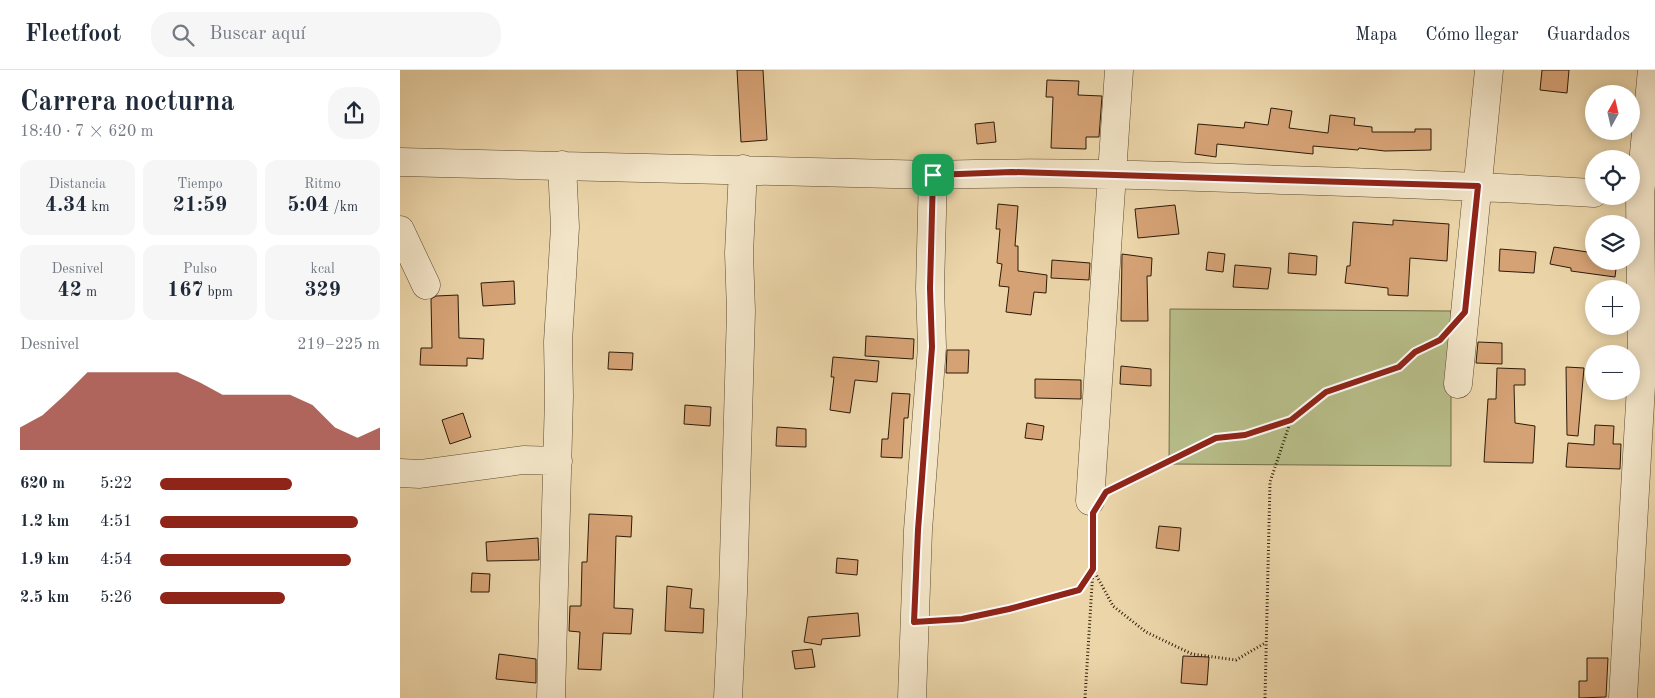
<!DOCTYPE html>
<html lang="es">
<head>
<meta charset="utf-8">
<style>
  body { margin:0; font-family:"Old Standard TT",serif; background:#f6f6f7; color:#1f2937; height:100vh; display:flex; flex-direction:column; font-size:19px; white-space:nowrap }
  * { box-sizing:border-box; margin:0 }
  p { font-size:16px; color:#747a83 }
  .icon { flex:none; width:28px; height:28px; fill:none; stroke:currentColor; stroke-width:2; stroke-linecap:round; stroke-linejoin:round }
  .map { position:relative; flex:1; overflow:hidden }
  .drawer { display:flex; flex-direction:column; background:#fff; width:400px }
  .drawer>* { flex:none }
  .needle { width:32px; rotate:8deg }
  .buttons { position:absolute; left:1185px; top:15px; display:grid; gap:10px }
  .buttons a { display:grid; place-items:center; width:55px; height:55px; border-radius:50%; background:#fff; box-shadow:0 2px 12px #0003; font-size:25px }
  .pin { position:absolute; display:grid; place-items:center; width:42px; height:42px; color:#fff; margin:-21px; border-radius:10px; box-shadow:0 2px 8px #0006 }
  .round { display:grid; place-items:center; flex:none; width:52px; height:52px; border-radius:20px; background:#f6f6f7 }
  .headline { display:flex; align-items:center; justify-content:space-between; height:85px; padding:0 20px }
  h1 { font-size:28px; font-weight:700; line-height:38px }
  .metrics { display:grid; grid-template-columns:repeat(3,1fr); gap:8px; height:85px; padding:5px 20px }
  .metrics div { display:grid; align-content:center; border-radius:12px; background:#f6f6f7; text-align:center }
  .metrics b { font-size:21px; font-weight:700 }
  .metrics small { font-size:14px; font-weight:400 }
  .metrics p { font-size:14px }
  .chart { height:140px; padding:10px 20px }
  .chart p { display:flex; justify-content:space-between }
  .chart svg { width:100%; height:90px; margin-top:5px; fill:#8f2418; opacity:.7 }
  ul { padding:0 20px; list-style:none; font-size:16px }
  li { display:grid; grid-template-columns:80px 60px 1fr; align-items:center; height:38px }
  li i { height:12px; border-radius:6px; background:#8f2418 }
  header { display:flex; align-items:center; gap:30px; box-sizing:border-box; height:70px; padding:0 25px; background:#fff; border-bottom:1px solid #e0e1e3 }
  header strong { font-size:24px }
  nav { display:flex; gap:28px; margin-inline-start:auto; font-size:18px }
  .search { width:350px; height:45px; background:#f6f6f7; display:flex; align-items:center; gap:12px; box-sizing:border-box; padding:0 18px; border-radius:20px; color:#747a83; font-size:19px }
  main { display:flex; flex:1; min-height:0 }
  .map>svg:first-child { display:block }
</style>
</head>
<body>
<header>
<strong>Fleetfoot</strong>
<div class="search"><svg class="icon" aria-label="search" viewBox="0 0 24 24"><circle cx="10" cy="10" r="6"/><path d="M15 15l6 6"/></svg>Buscar aquí</div>
<nav><a>Mapa</a><a>Cómo llegar</a><a>Guardados</a></nav>
</header>
<main>
<section class="drawer">
<div class="headline"><div><h1>Carrera nocturna</h1><p>18:40 · 7 × 620 m</p></div><a class="round"><svg class="icon" aria-label="share" viewBox="0 0 24 24"><path d="M12 15V3M7 8l5-5 5 5M5 13v7h14v-7"/></svg></a></div>
<div class="metrics">
<div><p>Distancia</p><b>4.34<small> km</small></b></div>
<div><p>Tiempo</p><b>21:59</b></div>
<div><p>Ritmo</p><b>5:04<small> /km</small></b></div>
</div>
<div class="metrics">
<div><p>Desnivel</p><b>42<small> m</small></b></div>
<div><p>Pulso</p><b>167<small> bpm</small></b></div>
<div><p>kcal</p><b>329</b></div>
</div>
<div class="chart"><p><span>Desnivel</span>219–225 m</p>
<svg viewBox="0 0 160 44" preserveAspectRatio="none"><path d="M0 44V33L10 27L20 17L30 6L40 6L50 6L60 6L70 6L80 11L90 17L100 17L110 17L120 17L130 22L140 33L150 38L160 33V44z"/></svg>
</div>
<ul>
<li><b>620 m</b>5:22<i style="width:60%"></i></li>
<li><b>1.2 km</b>4:51<i style="width:90%"></i></li>
<li><b>1.9 km</b>4:54<i style="width:87%"></i></li>
<li><b>2.5 km</b>5:26<i style="width:57%"></i></li>
</ul>
</section>
<div class="map">
<svg width="1255" height="628" viewBox="0 0 1255 628">
  <rect width="100%" height="100%" fill="#ebd5a9"/>
  <filter id="stains"><feTurbulence type="fractalNoise" baseFrequency=".004" numOctaves="4"/><feColorMatrix values="0 0 0 0 .2 0 0 0 0 .09 0 0 0 0 .02 0 0 0 .5 -.17"/></filter>
  <radialGradient id="worn" r=".72"><stop offset=".6" stop-color="#630" stop-opacity="0"/><stop offset="1" stop-color="#630" stop-opacity=".3"/></radialGradient>
  <path fill="#b7bd89" stroke="#726c48" d="M770 239 1051 241V396L769 394Z"/>
  <path fill="#d5a275" stroke="#2d1b08" d="M337 0H363L367 70 341 72Z
    M1142 0H1169L1167 23 1140 20Z
    M647 10 679 11 678 25 702 26 699 67H686V79L651 78 653 27H646Z
    M871 38 892 41 889 58 928 63 930 45 955 48 954 55 972 57V62H1015V59H1031V80L985 81 959 78 958 80 913 76V84L817 74 816 87 795 84 798 54 844 58 845 52 868 55Z
    M594 52 596 72 577 74 575 54Z
    M598 134 618 136 615 176H618V201L647 205 646 223 634 222 631 245 606 242 609 217 599 216 602 194 597 193 600 159H596Z
    M775 135 779 164 738 168 735 139Z
    M993 150 1049 154 1047 191 1010 188 1008 226 988 225V218L945 213 947 196H950L953 152 993 155Z
    M1154 177 1194 183V191H1217L1215 207 1171 201V198L1150 194Z
    M1100 179 1136 182 1134 203 1099 201Z
    M808 182 825 184 823 202 806 200Z
    M889 183 917 186 916 205 888 203Z
    M722 184 752 188 751 206H747L748 251H721Z
    M652 190 690 193 689 210 651 208Z
    M835 195 871 198 868 219 833 217Z
    M114 211 115 234 83 236 81 213Z
    M58 225 59 268 84 269 83 289 67 288V296L20 295 21 278H32L31 229 36 226Z
    M466 266 514 269 513 289 465 286Z
    M1078 272 1102 273V294L1076 293Z
    M547 280H569L568 303H546Z
    M209 282 233 283 232 300 208 299Z
    M433 287 479 291 477 312 455 310 450 343 430 340 434 307H431Z
    M721 296 751 299V316L720 314Z
    M1166 297 1184 298 1178 366 1167 365Z
    M1097 298 1125 299V315H1114L1115 353 1135 356 1133 393 1084 392 1088 329H1096Z
    M635 309 681 310V329L635 328Z
    M492 323 510 324 508 348H504L502 388 481 387 482 369H488Z
    M285 335 311 337 310 356 284 354Z
    M63 343 71 367 50 374 42 350Z
    M627 353 644 356 642 370 625 368Z
    M1195 355 1214 356 1213 374H1221L1220 399 1166 397 1168 373 1194 375Z
    M377 357 406 359V377L376 376Z
    M189 444 232 446 231 467 216 466 214 538 233 539 231 564 203 563 201 600 178 599 180 562 169 561 170 536H181L182 492H187Z
    M759 456 781 458 779 481 756 478Z
    M138 468 139 490 87 491 86 472Z
    M437 488 458 490 457 505 436 503Z
    M72 503 90 504 89 522H71Z
    M267 516 292 519 290 538 304 539 303 563 265 561Z
    M458 543 460 566 422 569 421 575 404 572 408 547Z
    M412 579 415 597 395 599 392 581Z
    M99 584 136 589V613L96 609Z
    M783 586 809 587 807 615 781 613Z
    M1187 588H1208L1206 627 1179 628V611H1187Z"/>
  <g fill="none" stroke-linecap="round" stroke-linejoin="round">
    <defs>
      <path id="minor" d="M0 92 533 105C642 101 750 105 858 109 970 113 1082 116 1194 123
        M0 160 26 215
        M1058 314 1089 0
        M0 403 20 404 123 390 158 391
        M690 431 719 0
        M151 628 159 326 158 272 165 157 162 95
        M328 628 333 523 341 241 339 183 343 99
        M512 628 518 460 532 277 530 218 533 105
        M1223 628 1242 299 1240 125 1252 0"/>
    </defs>
    <use href="#minor" stroke="#5c4a30" stroke-width="29"/>
    <path stroke="#2d1b08" stroke-width="3" stroke-dasharray="1 2.5" stroke-linecap="butt" d="M714 419 815 368 845 365 890 350
      M537 551C585 547 632 533 679 520L693 499 713 536 746 562 792 584 836 590 865 573
      M685 628 693 499V453
      M865 628 870 412 891 350 926 322 999 297 1015 282 1039 270"/>
    <use href="#minor" stroke="#f2e4c7" stroke-width="28"/>
  </g>
  <g fill="none" stroke-linecap="round" stroke-linejoin="round">
    <defs>
      <path id="route" d="M612 102 1078 116 1065 242 1040 270 1015 282 999 297 926 322 891 350 845 365 816 368 706 422 693 443V499L679 520 609 539 562 549 514 552 518 460 532 277 530 218 533 105Z"/>
    </defs>
    <use href="#route" stroke="#fff" stroke-width="10"/>
    <use href="#route" stroke="#8f2418" stroke-width="6"/>
  </g>
  <rect width="100%" height="100%" filter="url(#stains)"/>
  <rect width="100%" height="100%" fill="url(#worn)"/>
</svg>
<div class="buttons">
<a><svg class="needle" viewBox="-14 -14 28 28"><path d="M0-13l5 13h-10z" fill="#e53935"/><path d="M0 13l5-13h-10z" fill="#747a83"/></svg></a>
<a><svg class="icon" aria-label="locate" viewBox="0 0 24 24"><circle cx="12" cy="12" r="6"/><path d="M12 2v4M12 18v4M2 12h4M18 12h4"/></svg></a>
<a><svg class="icon" aria-label="layers" viewBox="0 0 24 24"><path d="M12 4l9 5-9 5-9-5zM3 14l9 5 9-5"/></svg></a>
<a>+</a>
<a>−</a>
</div>
<div class="pin" style="left:533px;top:105px;background:#1e9e55"><svg class="icon" aria-label="arrive" viewBox="0 0 24 24"><path d="M6 21V4h12l-3 4 3 4H6"/></svg></div>
</div>
</main>
</body>
</html>
